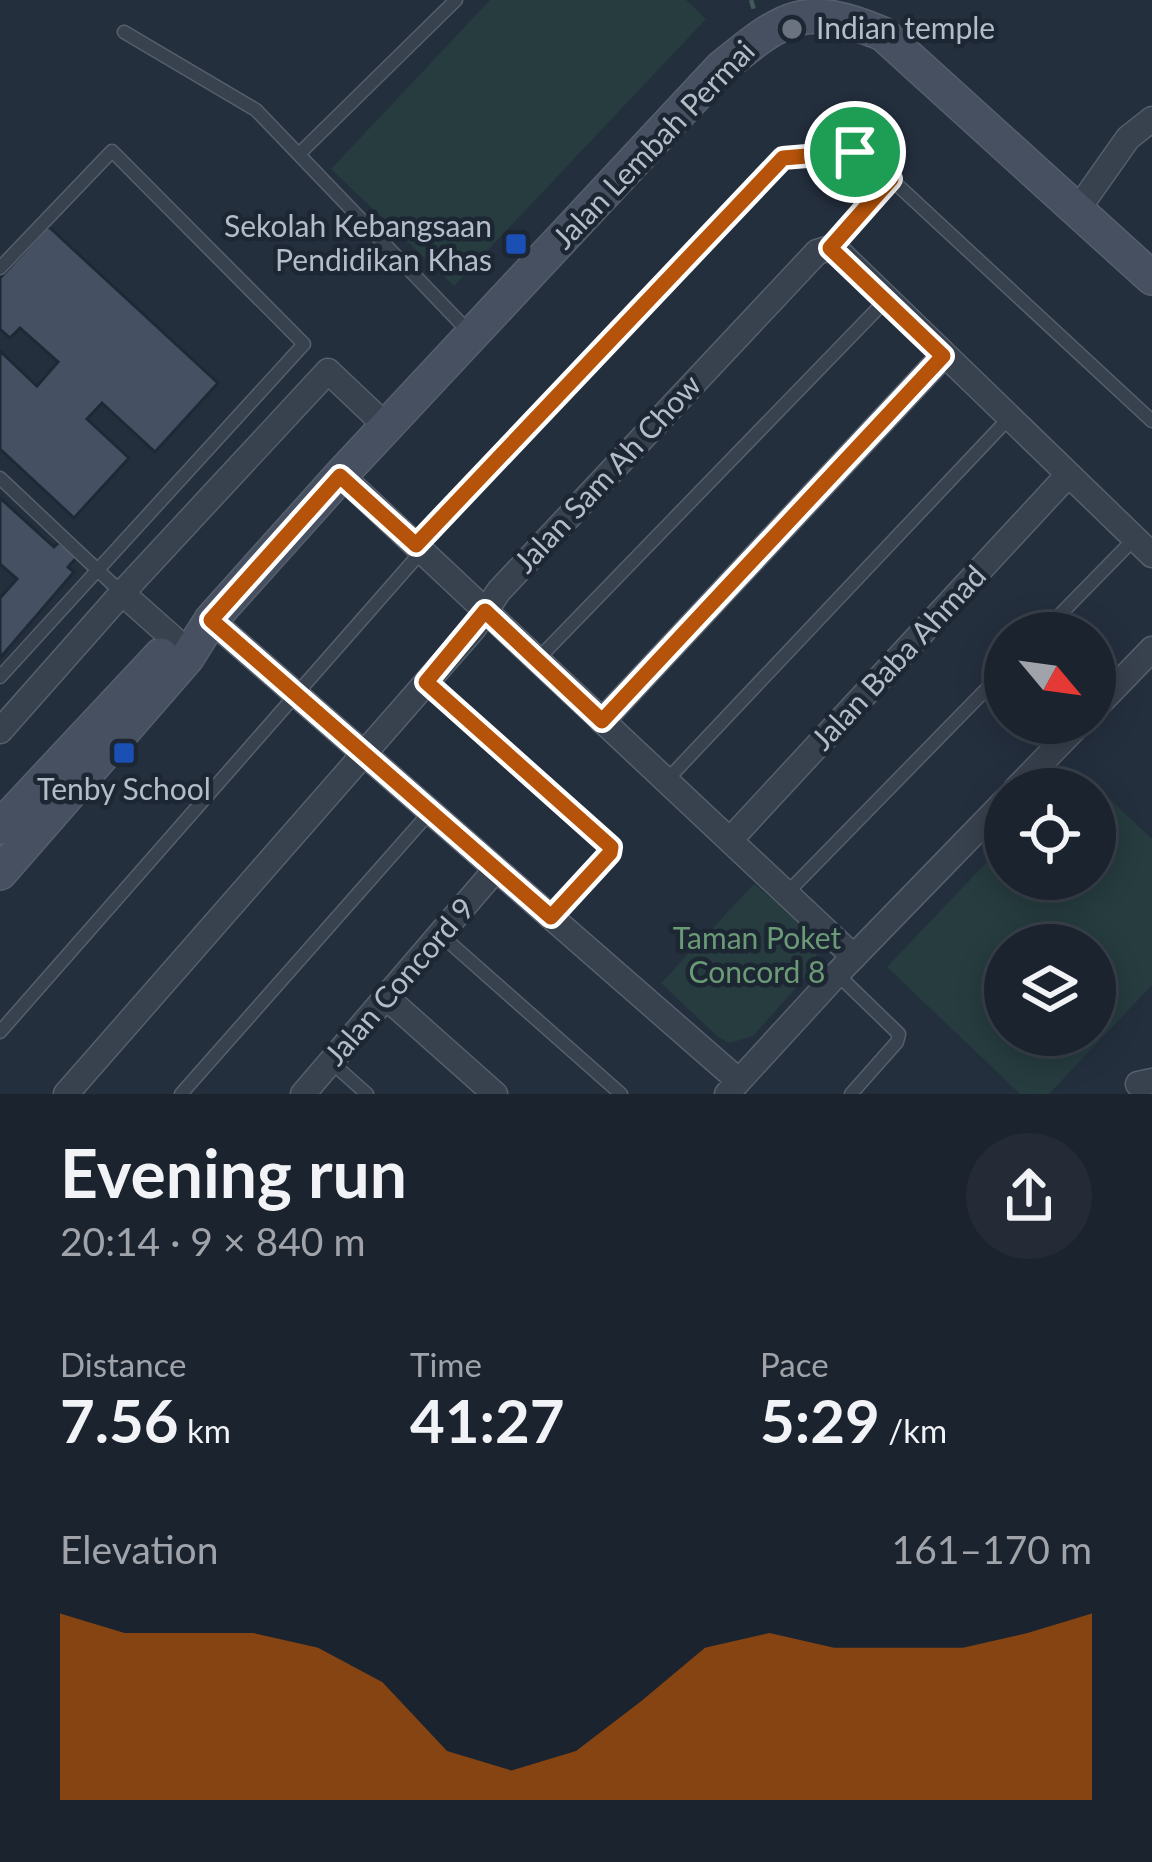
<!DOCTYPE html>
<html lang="en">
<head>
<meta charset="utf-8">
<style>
  body { margin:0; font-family:Lato,sans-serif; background:#242b36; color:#f1f3f6; height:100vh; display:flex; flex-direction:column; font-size:45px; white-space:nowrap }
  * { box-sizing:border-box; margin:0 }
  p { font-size:39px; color:#a0a4aa }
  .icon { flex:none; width:66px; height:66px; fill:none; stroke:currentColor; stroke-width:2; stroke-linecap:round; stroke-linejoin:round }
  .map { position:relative; height:1094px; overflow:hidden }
  .details { display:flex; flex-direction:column; background:#1b232e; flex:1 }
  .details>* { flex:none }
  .needle { width:78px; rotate:119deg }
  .tools { position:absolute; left:984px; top:612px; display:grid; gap:24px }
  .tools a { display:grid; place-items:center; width:132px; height:132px; border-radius:50%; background:#1b232e; box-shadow:0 6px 30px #0003,0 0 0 3px #39404a; font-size:60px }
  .pin { position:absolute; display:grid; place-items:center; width:102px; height:102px; color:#fff; margin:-51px; border:6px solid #fff; border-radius:50%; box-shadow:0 3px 12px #0007 }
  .round { display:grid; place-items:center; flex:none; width:126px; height:126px; border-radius:63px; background:#242b36 }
  .overview { display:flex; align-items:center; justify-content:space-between; height:204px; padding:0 60px }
  h1 { font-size:66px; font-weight:700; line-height:90px }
  .figures { display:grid; grid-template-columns:repeat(3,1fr); gap:18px; height:204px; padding:12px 60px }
  .figures div { display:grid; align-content:center }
  .figures b { font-size:60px; font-weight:700 }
  .figures small { font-size:33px; font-weight:400 }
  .figures p { font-size:33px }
  .chart { height:336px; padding:24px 60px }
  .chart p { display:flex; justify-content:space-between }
  .chart svg { width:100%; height:216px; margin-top:12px; fill:#b45309; opacity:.7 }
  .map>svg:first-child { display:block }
</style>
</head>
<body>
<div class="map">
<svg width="1152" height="1094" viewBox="0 0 1152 1094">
  <rect width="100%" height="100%" fill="#242f3e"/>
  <path fill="#263c3f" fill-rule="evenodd" d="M490 0H686L706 19 454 286 331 169Z
    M1098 788 1152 839V985L1049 1094H1020L887 967 1005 843V879H1095V792ZM1095 945V1035H1005V945Z
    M754 884C778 905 819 929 817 964L753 1036 730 1043 718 1037 661 983Z"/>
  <path fill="#455162" stroke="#1f2835" stroke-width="3" d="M48 226 218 383 155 452 102 403 87 419 129 458 74 518 0 449V351L37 386 58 362 20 328 10 338 0 329V278Z
    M0 498 54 547 59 542 77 557 68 567 74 572 0 658V598L17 579 0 564Z"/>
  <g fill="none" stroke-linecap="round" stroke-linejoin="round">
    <defs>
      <path id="service" d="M124 32 256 110 469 332
        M300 153 456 0
        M831 247 891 179
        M0 268 112 151 304 344 0 677
        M0 478 122 593
        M415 545 790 155 864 154 1152 421
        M1042 633 1135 538
        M537 660 887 299
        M426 682 611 847 610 853 551 917
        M666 781 1009 418
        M786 894 1005 670
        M441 935 621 1094
        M837 974 899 1034 897 1042 851 1094
        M0 1032 422 551
        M331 1062 367 1094
        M181 1094 430 812"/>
      <path id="minor" d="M1078 209 1128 138 1152 119
        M341 475 854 957
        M122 593 175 640
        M211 620 739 1081
        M1095 708 1152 649
        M602 721 943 356
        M0 731 122 593 328 371 386 426
        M1016 789 1080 723
        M730 840 1068 475
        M387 998 495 1094
        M1138 1084 1152 1081
        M66 1094 474 628 499 591 817 252 830 248 840 253 1152 555
        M303 1094 496 869
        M727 1094 837 974 1005 801"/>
      <path id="secondary" d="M0 827 161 655
        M0 873 187 658 211 620 341 475 721 68C784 17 803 0 883 34L1152 278"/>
    </defs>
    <use href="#service" stroke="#565f6c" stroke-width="15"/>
    <use href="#minor" stroke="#565f6c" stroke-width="27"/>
    <use href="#secondary" stroke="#565f6c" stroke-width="36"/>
    <path stroke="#44595c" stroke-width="4.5" stroke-dasharray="9 9" stroke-linecap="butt" d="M751 0 755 13"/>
    <use href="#service" stroke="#38414e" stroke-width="12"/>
    <use href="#minor" stroke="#38414e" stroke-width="24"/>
    <use href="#secondary" stroke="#465061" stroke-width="33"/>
  </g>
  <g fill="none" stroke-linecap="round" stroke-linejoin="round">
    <defs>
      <path id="route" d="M855 152 864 154 891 179 830 248 943 356 602 721 485 611 426 682 611 847 610 853 551 917 211 620 340 476 416 545 783 158Z"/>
    </defs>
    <use href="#route" stroke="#fff" stroke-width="24"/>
    <use href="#route" stroke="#b45309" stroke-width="15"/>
  </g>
  <circle fill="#6b7280" stroke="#1d2633" stroke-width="4.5" cx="792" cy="29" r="12"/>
  <g fill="#1a4fb4" stroke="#1d2633" stroke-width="4.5">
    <rect x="504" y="232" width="24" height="24" rx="6"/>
    <rect x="112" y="741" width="24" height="24" rx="6"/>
  </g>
  <g text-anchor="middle" stroke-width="9" stroke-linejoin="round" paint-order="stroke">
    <g font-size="30" fill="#b4bcc9" stroke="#1d2633" text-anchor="start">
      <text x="816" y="39">Indian temple</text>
      <text x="492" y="237" text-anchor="end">Sekolah Kebangsaan<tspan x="492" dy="34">Pendidikan Khas</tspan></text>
      <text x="124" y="800" text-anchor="middle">Tenby School</text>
    </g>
    <g font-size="30" fill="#b4bcc9" stroke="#1d2633">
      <text transform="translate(654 145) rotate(-46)" y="10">Jalan Lembah Permai</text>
      <text transform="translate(608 474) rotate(-47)" y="10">Jalan Sam Ah Chow</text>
      <text transform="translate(899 658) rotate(-47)" y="10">Jalan Baba Ahmad</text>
      <text transform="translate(400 982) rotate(-49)" y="10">Jalan Concord 9</text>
    </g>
    <g font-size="30" fill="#6b9a76" stroke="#1d2633">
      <text x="757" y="949">Taman Poket<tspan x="757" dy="34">Concord 8</tspan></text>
    </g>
  </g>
</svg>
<div class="tools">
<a><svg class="needle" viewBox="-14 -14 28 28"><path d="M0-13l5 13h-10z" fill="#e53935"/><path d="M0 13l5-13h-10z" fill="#a0a4aa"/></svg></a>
<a><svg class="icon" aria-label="locate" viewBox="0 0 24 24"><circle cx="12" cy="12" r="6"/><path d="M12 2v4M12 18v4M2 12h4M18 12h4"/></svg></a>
<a><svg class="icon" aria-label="layers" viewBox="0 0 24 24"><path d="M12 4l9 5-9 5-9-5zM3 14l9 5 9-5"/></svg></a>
</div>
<div class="pin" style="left:855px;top:152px;background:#1e9e55"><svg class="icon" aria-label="arrive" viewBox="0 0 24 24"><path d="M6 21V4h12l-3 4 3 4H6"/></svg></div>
</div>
<section class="details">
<div class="overview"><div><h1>Evening run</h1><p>20:14 · 9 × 840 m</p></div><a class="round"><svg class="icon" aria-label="share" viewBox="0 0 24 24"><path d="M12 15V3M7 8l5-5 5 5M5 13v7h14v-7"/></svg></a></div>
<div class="figures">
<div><p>Distance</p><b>7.56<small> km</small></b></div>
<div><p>Time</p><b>41:27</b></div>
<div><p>Pace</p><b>5:29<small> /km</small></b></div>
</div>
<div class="chart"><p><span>Elevation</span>161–170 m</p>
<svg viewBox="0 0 160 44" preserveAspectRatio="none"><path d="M0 44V6L10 10L20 10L30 10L40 13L50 20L60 34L70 38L80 34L90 24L100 13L110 10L120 13L130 13L140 13L150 10L160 6V44z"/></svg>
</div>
</section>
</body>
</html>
